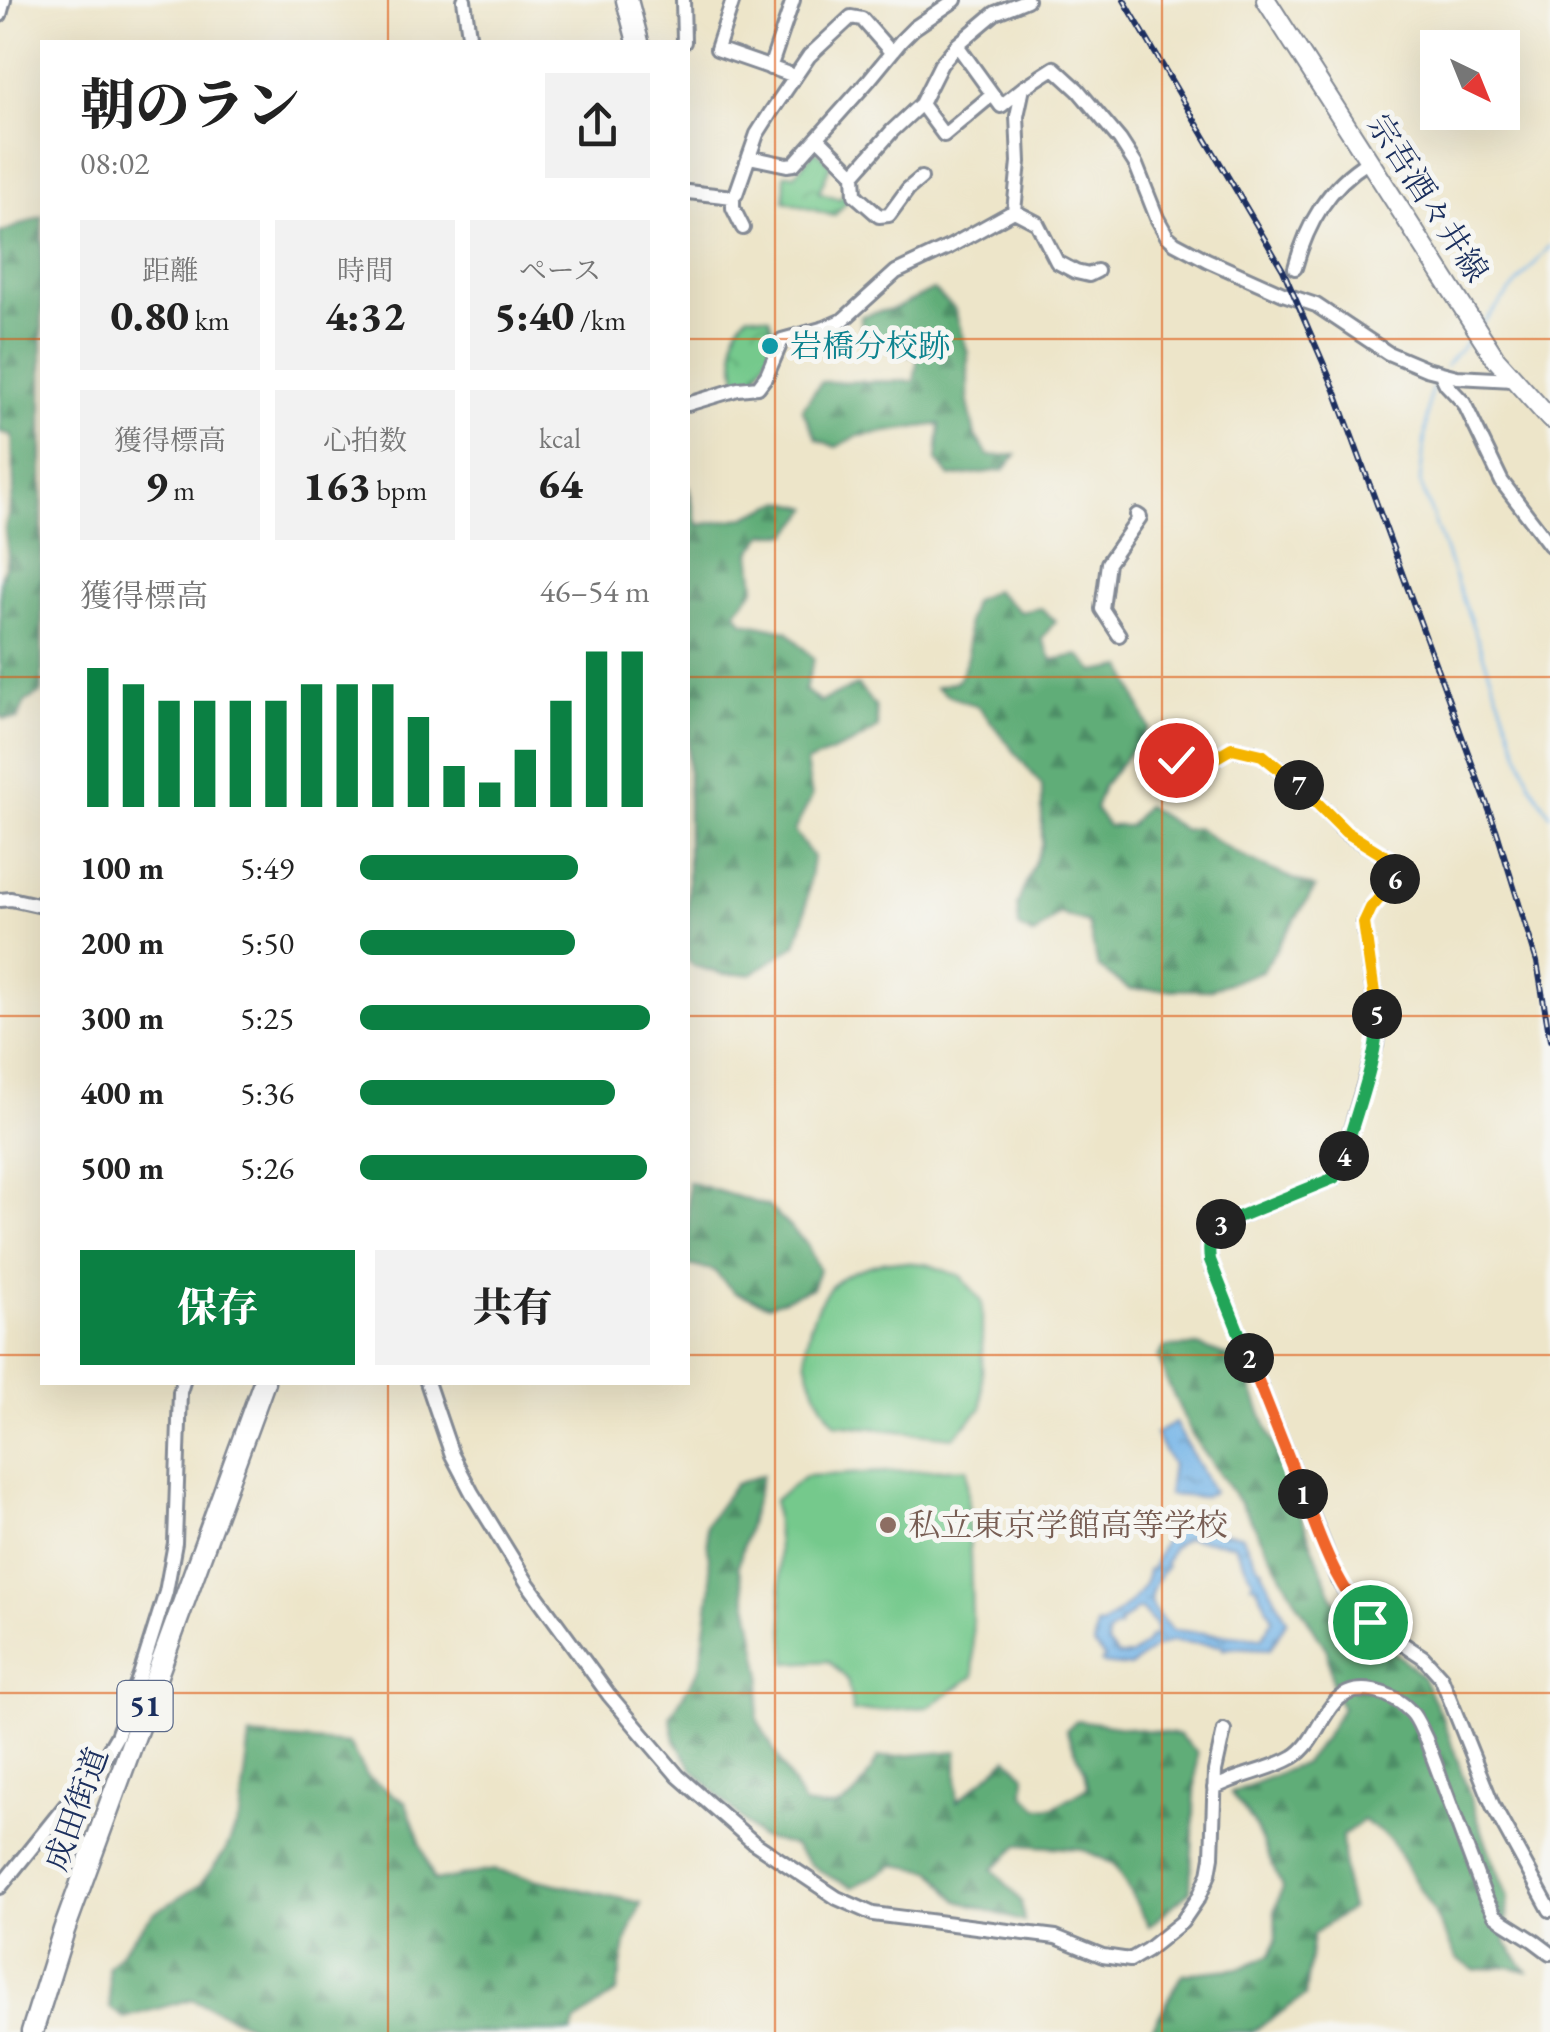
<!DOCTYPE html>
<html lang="ja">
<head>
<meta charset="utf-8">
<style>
  body { margin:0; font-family:"EB Garamond","Noto Serif JP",serif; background:#f2f2f2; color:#222; height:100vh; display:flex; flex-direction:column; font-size:38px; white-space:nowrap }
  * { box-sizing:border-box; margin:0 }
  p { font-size:32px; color:#767676 }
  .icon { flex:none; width:55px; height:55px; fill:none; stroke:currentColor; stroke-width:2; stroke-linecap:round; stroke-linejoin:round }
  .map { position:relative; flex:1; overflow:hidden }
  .panel { position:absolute; left:40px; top:40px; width:650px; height:1345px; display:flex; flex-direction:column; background:#fff; border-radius:0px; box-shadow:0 10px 40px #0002 }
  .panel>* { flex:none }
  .needle { width:65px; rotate:137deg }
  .buttons { position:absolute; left:1420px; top:30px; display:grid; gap:20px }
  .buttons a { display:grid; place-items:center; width:100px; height:100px; border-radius:0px; background:#fff; box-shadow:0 10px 40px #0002; font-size:50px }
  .pin { position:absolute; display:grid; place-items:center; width:85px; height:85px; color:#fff; margin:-42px; border:5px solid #fff; border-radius:50%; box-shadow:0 2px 10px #0007 }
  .km { position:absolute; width:50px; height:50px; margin:-25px; border-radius:50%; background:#222; color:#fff; font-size:28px; line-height:50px; text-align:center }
  .round { display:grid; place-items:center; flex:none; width:105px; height:105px; border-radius:0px; background:#f2f2f2 }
  .overview { display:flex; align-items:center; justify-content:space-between; height:170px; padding:0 40px }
  h1 { font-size:55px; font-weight:800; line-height:75px }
  .figures { display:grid; grid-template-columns:repeat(3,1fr); gap:15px; height:170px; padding:10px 40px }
  .figures div { display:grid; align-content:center; border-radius:0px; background:#f2f2f2; text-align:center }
  .figures b { font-size:42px; font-weight:800 }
  .figures small { font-size:28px; font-weight:400 }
  .figures p { font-size:28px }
  .chart { height:280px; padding:20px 40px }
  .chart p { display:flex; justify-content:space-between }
  .chart svg { width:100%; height:180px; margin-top:10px; stroke:#0b8043; stroke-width:6 }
  .button { display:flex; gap:20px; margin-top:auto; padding:20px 40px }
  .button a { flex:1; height:115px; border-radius:0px; background:#0b8043; color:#fff; font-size:40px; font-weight:800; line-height:115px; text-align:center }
  .button a+a { background:#f2f2f2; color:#222 }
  ul { padding:0 40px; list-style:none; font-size:32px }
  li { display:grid; grid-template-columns:160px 120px 1fr; align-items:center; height:75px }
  li i { height:25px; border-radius:12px; background:#0b8043 }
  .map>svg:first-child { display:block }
</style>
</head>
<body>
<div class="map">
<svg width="1550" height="2032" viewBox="0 0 1550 2032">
  <defs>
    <pattern id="forest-firs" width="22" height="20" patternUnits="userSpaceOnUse" patternTransform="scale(2.5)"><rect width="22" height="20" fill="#60ad78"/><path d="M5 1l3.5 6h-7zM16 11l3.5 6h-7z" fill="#4e8d66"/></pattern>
    <pattern id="park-crowns" width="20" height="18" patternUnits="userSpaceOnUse" patternTransform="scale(2.5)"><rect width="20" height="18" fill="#75c98c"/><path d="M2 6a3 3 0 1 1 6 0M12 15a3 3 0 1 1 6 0" fill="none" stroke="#5fa476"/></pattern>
    <pattern id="water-ripples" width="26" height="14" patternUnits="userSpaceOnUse" patternTransform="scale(2.5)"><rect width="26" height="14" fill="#73b4e7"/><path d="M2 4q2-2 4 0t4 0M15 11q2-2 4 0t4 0" fill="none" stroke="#5e93be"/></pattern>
  </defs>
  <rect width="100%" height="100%" fill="#f6f6f2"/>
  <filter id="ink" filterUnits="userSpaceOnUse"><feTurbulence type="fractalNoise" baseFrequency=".01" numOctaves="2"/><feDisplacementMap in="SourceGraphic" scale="20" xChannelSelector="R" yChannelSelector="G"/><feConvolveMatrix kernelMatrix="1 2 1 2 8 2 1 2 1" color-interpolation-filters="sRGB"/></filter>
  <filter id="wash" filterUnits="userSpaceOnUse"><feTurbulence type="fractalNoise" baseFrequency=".0048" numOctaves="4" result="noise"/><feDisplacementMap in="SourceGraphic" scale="40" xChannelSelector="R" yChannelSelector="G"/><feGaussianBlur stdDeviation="2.25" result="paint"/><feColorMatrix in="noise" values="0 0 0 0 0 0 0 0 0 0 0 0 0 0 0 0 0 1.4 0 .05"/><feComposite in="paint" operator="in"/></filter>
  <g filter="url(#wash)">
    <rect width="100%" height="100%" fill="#ede5c9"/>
    <path fill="url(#forest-firs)" stroke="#3e6e6b" stroke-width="2.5" d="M42 216V692L25 702 18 719H4L0 714V583L8 555 5 529 14 489 12 435 0 432V233Z
      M933 290 954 308 968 353V402L975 436 989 456 1016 455 1004 470 950 477 937 460 940 424 858 436 836 447 817 439 802 409 821 382 914 381 918 357 862 343 861 316 896 308Z
      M688 485 698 525 743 518 783 501 810 508 789 534H765L751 552 755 588 736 611 743 622 787 631 814 659 805 690 820 702 857 685 875 706 878 728 854 743 806 763 812 797 794 831 813 857 804 919 796 945 751 974H723L694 966 688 961Z
      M994 590 1020 612 1041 608 1055 621 1042 639 1052 660 1079 655 1095 672 1124 667 1149 728 1103 786 1095 809 1108 826H1129L1146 806 1184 830 1198 828C1233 856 1274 871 1315 888L1262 971 1209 990 1129 989 1098 967 1088 923 1059 914 1033 936 1019 927 1017 905 1042 844V786L979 707 947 695 936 687 958 681 968 657 967 622 973 601Z
      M688 1182 768 1206 807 1244 819 1270 812 1288 769 1305 734 1292 713 1270 688 1265Z
      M1198 1346 1241 1361 1333 1598 1359 1626 1403 1659 1422 1677 1443 1719 1486 1842 1508 1897 1506 1943 1527 1971 1505 1966 1475 1970 1457 1959 1435 1915 1391 1840 1363 1820 1342 1836 1345 1883 1351 1908 1313 1934 1305 1996 1252 2032H1150L1183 1974 1241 1968 1270 1955 1276 1941 1275 1909 1282 1887 1254 1824 1231 1793 1304 1763 1325 1737 1342 1708 1333 1691 1327 1650 1296 1600 1247 1513 1193 1437 1167 1381 1158 1357 1165 1347Z
      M762 1475 738 1566 750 1611 762 1676 757 1719 804 1805C812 1806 821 1808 829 1808 853 1807 868 1777 878 1758L957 1751V1802L1008 1758 1025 1775 1024 1794 1038 1808 1054 1807 1088 1787 1085 1771 1066 1730 1077 1720 1179 1735 1197 1753 1190 1891 1149 1926 1114 1864 1082 1849 1019 1845 993 1869 1021 1901 1024 1922 958 1901 933 1871 896 1865 853 1887 832 1878 810 1864 794 1846 759 1837 693 1770 675 1740 670 1716 700 1668 711 1585 706 1524 735 1484Z
      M250 1736 349 1744 366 1776 406 1803 434 1881 494 1870 641 1903 627 1939 617 1992 576 2022 572 2032H264L192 1999 124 2018 110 2008 108 1967 154 1913 200 1885 225 1852 240 1818Z"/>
    <path fill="url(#park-crowns)" stroke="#487c75" stroke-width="2.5" d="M815 150 831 164 819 192 840 199 848 184 850 198 834 216 784 201 785 174H795Z
      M748 314 769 317 776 339 755 379 737 383C735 359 727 331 748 314Z"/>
    <path fill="#75c98c" stroke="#487c75" stroke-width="2.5" d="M886 1261 927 1264 962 1277 982 1302V1408L954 1437 836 1424C822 1409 806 1373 806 1353 807 1329 817 1298 836 1282 850 1270 868 1267 886 1261Z
      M967 1468 974 1676 928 1707 853 1712 847 1679 829 1661 787 1663 774 1500 806 1476Z"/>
    <path fill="url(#water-ripples)" stroke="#4772a2" stroke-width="2.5" fill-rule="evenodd" d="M1175 1423 1213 1492 1203 1497 1168 1495 1172 1465 1155 1434Z
      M1209 1527 1213 1531 1241 1535 1258 1565 1263 1569 1262 1571 1287 1620 1270 1649 1229 1647 1223 1649V1646L1173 1641 1154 1648 1130 1667 1103 1664 1101 1662 1105 1659 1094 1645 1096 1625 1101 1626C1121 1610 1146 1596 1148 1569L1151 1570 1165 1539 1180 1528 1207 1529ZM1185 1538 1234 1544 1253 1580 1251 1584 1256 1586 1273 1618 1262 1638 1172 1630C1166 1623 1153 1612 1151 1604 1147 1593 1161 1573 1167 1566L1165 1565 1172 1548ZM1141 1609 1156 1626V1635L1149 1637 1147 1642 1131 1656H1117L1107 1644V1635L1114 1629 1120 1627 1119 1624 1136 1610Z"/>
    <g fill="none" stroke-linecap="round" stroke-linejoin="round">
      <path stroke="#73b4e7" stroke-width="2.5" d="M1482 324 1550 246
        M1445 367 1473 334
        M1433 387 1429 398 1420 482 1530 783 1550 814"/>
    </g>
  </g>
  <g filter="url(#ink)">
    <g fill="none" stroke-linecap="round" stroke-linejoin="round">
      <defs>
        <path id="minor" d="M464 0 470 42
          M683 0 684 42
          M733 0 717 49 795 76
          M0 15 4 0
          M957 45 1001 106 1022 89
          M770 68 793 0
          M921 104 944 135 992 95
          M818 138 854 174 855 195 879 216 889 215 908 189 921 178
          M749 157 787 165 794 164 869 80 901 41 914 28 955 0
          M854 174 892 131 921 104 941 64 957 45 995 13 1027 0
          M688 192 733 197
          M1014 211 1037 223 1057 262 1076 272 1089 275 1097 271
          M743 228 733 208V197L736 194 757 134 771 112 809 56 851 17 862 19 891 52
          M1295 268C1307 224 1328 186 1369 161
          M1441 374 1446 384 1464 403 1502 482 1550 545
          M688 404 738 389 758 387 767 375 782 340 825 328 843 320 896 272 949 247 1014 211 1019 162 1017 116 1023 88 1054 68 1078 90 1120 140 1136 165 1157 218 1167 236 1175 243 1207 260 1283 294 1316 305 1388 353 1426 369 1457 377 1513 380
          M1119 635 1102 609 1108 563 1140 517 1137 515
          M1176 760 1195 769 1232 748 1262 755 1306 791 1346 833 1388 858 1402 871 1371 908 1364 923 1378 1026 1376 1045 1340 1167 1334 1178 1224 1223C1210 1234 1207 1242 1210 1260L1338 1580 1355 1605 1370 1622 1423 1657 1441 1677 1493 1806 1550 1910
          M0 900 11 899 42 906
          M427 1382 452 1455 472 1493 528 1584 609 1695 678 1776 753 1842 837 1898 873 1914 1056 1937 1103 1956 1130 1960 1147 1950 1182 1922 1199 1897 1209 1874 1212 1857 1215 1771 1224 1730
          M1214 1788C1239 1774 1269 1771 1293 1757 1314 1744 1319 1719 1335 1702 1356 1680 1393 1692 1411 1712 1418 1719 1421 1730 1426 1739L1485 1897 1495 1915 1504 1922 1534 1941 1550 1953
          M0 1887 106 1755 117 1736 140 1675 166 1592 175 1543 180 1392 183 1382"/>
        <path id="major" d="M1266 0 1496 359 1550 419"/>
        <path id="highway" d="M627 0 638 42
          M32 2032 64 1930 264 1382"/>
      </defs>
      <use href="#minor" stroke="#848a94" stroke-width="18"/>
      <use href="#major" stroke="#848a94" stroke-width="22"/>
      <use href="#highway" stroke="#848a94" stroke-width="25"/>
      <use href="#minor" stroke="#fff" stroke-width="12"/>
      <use href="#major" stroke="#fff" stroke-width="18"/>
      <use href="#highway" stroke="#fff" stroke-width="20"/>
      <defs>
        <path id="rail" d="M1124 0 1283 270 1335 390 1496 829 1537 962 1550 1040"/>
      </defs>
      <use href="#rail" stroke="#1b2f5e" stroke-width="6"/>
      <use href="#rail" stroke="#f6f6f2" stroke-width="2.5" stroke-dasharray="8" stroke-linecap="butt"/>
    </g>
  </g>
  <g fill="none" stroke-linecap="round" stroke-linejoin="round" filter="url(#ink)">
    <defs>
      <path id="split-1" d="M1303 1494C1322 1542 1334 1583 1370 1622"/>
      <path id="split-2" d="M1249 1358 1303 1494"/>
      <path id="split-3" d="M1221 1224C1209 1236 1208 1244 1210 1260L1249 1358"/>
      <path id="split-4" d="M1221 1224 1334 1178 1344 1156"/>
      <path id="split-5" d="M1344 1156C1354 1119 1381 1049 1377 1014"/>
      <path id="split-6" d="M1377 1014 1364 923 1371 908 1395 879"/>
      <path id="split-7" d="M1299 785 1346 832 1388 858 1402 871 1395 879"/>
      <path id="split-8" d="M1176 760 1194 770 1232 748 1262 755 1299 785"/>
    </defs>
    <use href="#split-1" stroke="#fff" stroke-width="20"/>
    <use href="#split-2" stroke="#fff" stroke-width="20"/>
    <use href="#split-3" stroke="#fff" stroke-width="20"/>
    <use href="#split-4" stroke="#fff" stroke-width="20"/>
    <use href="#split-5" stroke="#fff" stroke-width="20"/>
    <use href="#split-6" stroke="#fff" stroke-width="20"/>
    <use href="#split-7" stroke="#fff" stroke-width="20"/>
    <use href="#split-8" stroke="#fff" stroke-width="20"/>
    <use href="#split-1" stroke="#f0652b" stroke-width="12"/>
    <use href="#split-2" stroke="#f0652b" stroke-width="12"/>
    <use href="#split-3" stroke="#22a559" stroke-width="12"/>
    <use href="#split-4" stroke="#22a559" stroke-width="12"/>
    <use href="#split-5" stroke="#22a559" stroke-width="12"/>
    <use href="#split-6" stroke="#f5b400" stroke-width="12"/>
    <use href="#split-7" stroke="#f5b400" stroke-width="12"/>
    <use href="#split-8" stroke="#f5b400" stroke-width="12"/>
  </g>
  <path fill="none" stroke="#de5710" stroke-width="2.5" stroke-opacity="0.55" d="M388 0V42M775 0V2032M1162 0V2032M0 339H42M688 339H1550M0 677H42M688 677H1550M0 1016H42M688 1016H1550M0 1355H42M688 1355H1550M388 1382V2032M0 1693H1550"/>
  <circle fill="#0f9aa8" stroke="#f6f6f2" stroke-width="4" cx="770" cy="346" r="10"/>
  <circle fill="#8d6e63" stroke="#f6f6f2" stroke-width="4" cx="888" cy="1525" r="10"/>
  <g text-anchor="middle" stroke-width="10" stroke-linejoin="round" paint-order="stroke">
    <rect fill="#f6f6f2" stroke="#5d6b8a" stroke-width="2.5" x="117.5" y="1681" width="55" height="50" rx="8"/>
    <g font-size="30" font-weight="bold" fill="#1b2f5e">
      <text x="145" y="1716">51</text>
    </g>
    <g font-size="32" fill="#1b2f5e" stroke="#f6f6f2">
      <text transform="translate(1428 198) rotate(57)" y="11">宗吾酒々井線</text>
      <text transform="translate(76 1809) rotate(-70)" y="11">成田街道</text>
    </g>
    <g font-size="32" fill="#0d838f" stroke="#f6f6f2" text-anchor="start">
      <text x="790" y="357">岩橋分校跡</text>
    </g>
    <g font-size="32" fill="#785e54" stroke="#f6f6f2" text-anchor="start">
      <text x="908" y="1536">私立東京学館高等学校</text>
    </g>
  </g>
</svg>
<div class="buttons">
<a><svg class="needle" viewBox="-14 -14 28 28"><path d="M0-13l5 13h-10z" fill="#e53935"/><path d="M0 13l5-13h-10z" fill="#767676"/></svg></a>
</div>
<div class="pin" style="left:1370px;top:1622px;background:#1e9e55"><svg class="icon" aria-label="arrive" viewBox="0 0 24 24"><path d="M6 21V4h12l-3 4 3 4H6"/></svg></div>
<div class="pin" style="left:1176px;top:760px;background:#d93025"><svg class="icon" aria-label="check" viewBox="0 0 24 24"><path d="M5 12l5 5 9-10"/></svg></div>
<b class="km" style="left:1303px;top:1494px">1</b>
<b class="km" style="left:1249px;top:1358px">2</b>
<b class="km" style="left:1221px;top:1224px">3</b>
<b class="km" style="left:1344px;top:1156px">4</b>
<b class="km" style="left:1377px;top:1014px">5</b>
<b class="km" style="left:1395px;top:879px">6</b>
<b class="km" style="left:1299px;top:785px">7</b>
<section class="panel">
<div class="overview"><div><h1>朝のラン</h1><p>08:02</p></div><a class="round"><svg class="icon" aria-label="share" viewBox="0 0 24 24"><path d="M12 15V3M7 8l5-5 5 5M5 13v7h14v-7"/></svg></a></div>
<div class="figures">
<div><p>距離</p><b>0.80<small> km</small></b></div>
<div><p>時間</p><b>4:32</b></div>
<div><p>ペース</p><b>5:40<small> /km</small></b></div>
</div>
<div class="figures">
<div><p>獲得標高</p><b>9<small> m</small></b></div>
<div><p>心拍数</p><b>163<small> bpm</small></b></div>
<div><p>kcal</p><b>64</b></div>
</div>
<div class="chart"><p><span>獲得標高</span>46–54 m</p>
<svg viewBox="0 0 160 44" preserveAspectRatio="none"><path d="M5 44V10M15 44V14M25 44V18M35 44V18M45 44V18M55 44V18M65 44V14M75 44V14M85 44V14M95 44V22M105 44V34M115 44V38M125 44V30M135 44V18M145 44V6M155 44V6"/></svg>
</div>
<ul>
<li><b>100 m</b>5:49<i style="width:75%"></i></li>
<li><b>200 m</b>5:50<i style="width:74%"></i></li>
<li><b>300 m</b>5:25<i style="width:100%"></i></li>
<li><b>400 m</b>5:36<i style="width:88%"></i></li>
<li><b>500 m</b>5:26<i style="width:99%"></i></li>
</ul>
<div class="button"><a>保存</a><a>共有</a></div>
</section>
</div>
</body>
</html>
